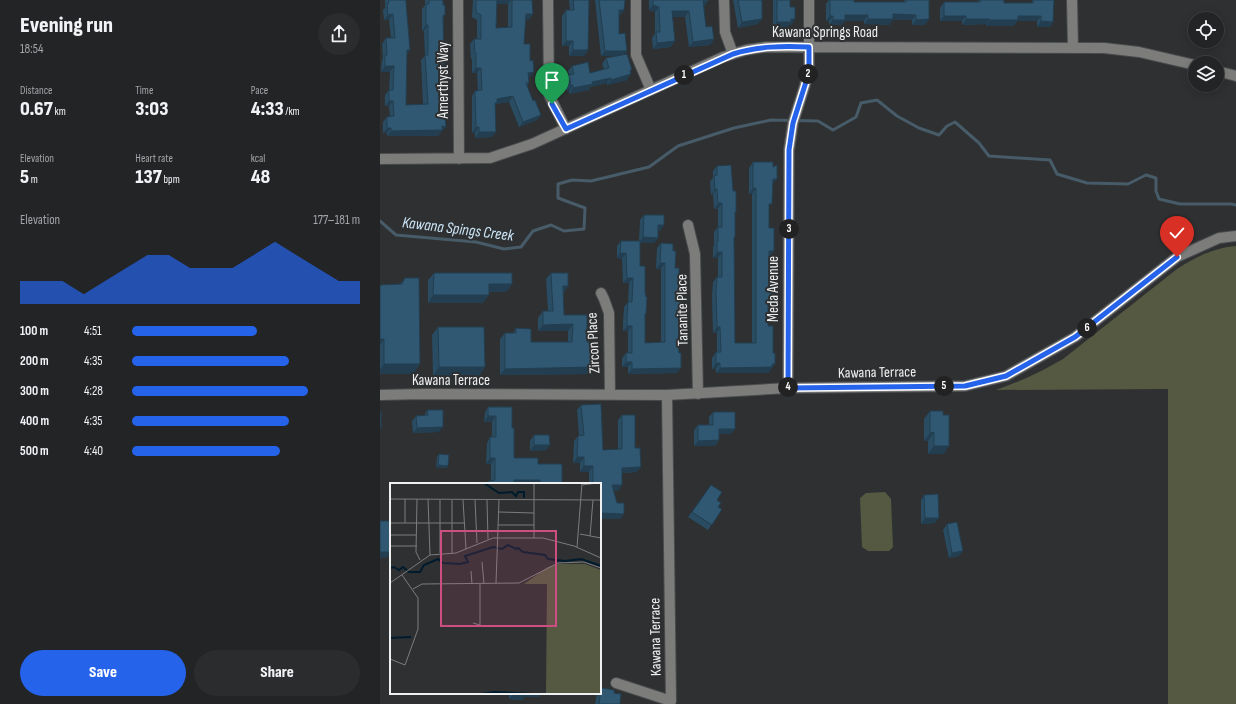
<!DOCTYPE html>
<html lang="en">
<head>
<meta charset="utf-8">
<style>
  body { margin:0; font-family:"Sofia Sans Condensed",sans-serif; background:#2a2c2e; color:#f1f3f6; height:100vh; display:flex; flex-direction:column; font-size:15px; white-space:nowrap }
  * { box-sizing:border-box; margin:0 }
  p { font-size:13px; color:#a2a4a7 }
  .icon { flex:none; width:22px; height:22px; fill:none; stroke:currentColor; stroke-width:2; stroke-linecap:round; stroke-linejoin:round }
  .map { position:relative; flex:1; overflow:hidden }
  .details { display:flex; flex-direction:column; background:#222426; width:380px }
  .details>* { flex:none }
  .fabs { position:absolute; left:808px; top:12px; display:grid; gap:8px }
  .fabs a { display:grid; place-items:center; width:36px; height:36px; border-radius:50%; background:#222426; box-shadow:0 2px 10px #0003,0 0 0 1px #3f4143; font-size:20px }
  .pin { position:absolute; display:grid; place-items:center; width:34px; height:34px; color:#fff; margin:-41px -17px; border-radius:50% 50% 50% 0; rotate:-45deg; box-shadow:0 0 4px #0007 }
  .pin .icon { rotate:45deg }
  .km { position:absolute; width:20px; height:20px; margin:-10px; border-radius:50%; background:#222; color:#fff; font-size:11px; line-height:20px; text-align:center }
  .round { display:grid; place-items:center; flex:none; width:42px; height:42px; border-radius:21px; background:#2a2c2e }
  .overview { display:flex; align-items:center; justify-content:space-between; height:68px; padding:0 20px }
  h1 { font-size:22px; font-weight:800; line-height:30px }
  .figures { display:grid; grid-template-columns:repeat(3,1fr); gap:6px; height:68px; padding:4px 20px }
  .figures div { display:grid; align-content:center }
  .figures b { font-size:20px; font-weight:800 }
  .figures small { font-size:11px; font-weight:400 }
  .figures p { font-size:11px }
  .chart { height:112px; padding:8px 20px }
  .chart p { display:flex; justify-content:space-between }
  .chart svg { width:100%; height:72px; margin-top:4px; fill:#2563eb; opacity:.7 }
  .primary-button { display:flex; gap:8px; margin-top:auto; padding:8px 20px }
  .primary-button a { flex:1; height:46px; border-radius:24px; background:#2563eb; color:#fff; font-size:16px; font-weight:800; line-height:46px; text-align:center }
  .primary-button a+a { background:#2a2c2e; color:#f1f3f6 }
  ul { padding:0 20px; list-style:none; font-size:13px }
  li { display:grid; grid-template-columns:64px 48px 1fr; align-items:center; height:30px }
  li i { height:10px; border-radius:5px; background:#2563eb }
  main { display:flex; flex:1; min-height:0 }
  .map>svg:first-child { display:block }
</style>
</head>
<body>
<main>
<section class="details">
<div class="overview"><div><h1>Evening run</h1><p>18:54</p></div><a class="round"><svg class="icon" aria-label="share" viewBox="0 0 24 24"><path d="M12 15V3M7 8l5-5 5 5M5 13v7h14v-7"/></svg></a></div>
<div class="figures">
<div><p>Distance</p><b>0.67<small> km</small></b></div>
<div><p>Time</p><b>3:03</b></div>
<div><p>Pace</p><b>4:33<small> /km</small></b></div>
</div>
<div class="figures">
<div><p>Elevation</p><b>5<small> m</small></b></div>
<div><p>Heart rate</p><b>137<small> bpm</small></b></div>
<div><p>kcal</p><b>48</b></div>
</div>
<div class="chart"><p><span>Elevation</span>177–181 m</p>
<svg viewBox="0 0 160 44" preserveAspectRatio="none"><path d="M0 44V30L10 30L20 30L30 38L40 30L50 22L60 14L70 14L80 22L90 22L100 22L110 14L120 6L130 14L140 22L150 30L160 30V44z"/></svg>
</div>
<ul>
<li><b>100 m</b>4:51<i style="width:55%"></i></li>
<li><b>200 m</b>4:35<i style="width:69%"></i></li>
<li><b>300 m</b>4:28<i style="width:77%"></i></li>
<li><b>400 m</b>4:35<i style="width:69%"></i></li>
<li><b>500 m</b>4:40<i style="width:65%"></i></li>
</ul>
<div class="primary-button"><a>Save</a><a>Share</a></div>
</section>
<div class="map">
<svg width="856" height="704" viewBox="0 0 856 704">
  <rect width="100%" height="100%" fill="#2e3032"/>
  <path fill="#555941" d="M856 246V704H788V389L616 390C639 382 661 372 683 359L797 269C815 257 834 248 856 246Z
    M505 492 511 499 513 547 509 551H488L482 547 480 498 486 493Z"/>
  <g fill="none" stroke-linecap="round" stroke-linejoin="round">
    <path stroke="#475b68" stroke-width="3" d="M0 221 16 235 96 242 124 249 141 247 153 231 171 225 184 231 204 229 205 208 178 198V184L192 180 211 181 269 167 298 146 354 128 391 120 438 121 453 130 476 117 481 103 497 100 517 116 539 128 559 135 567 126 575 122 599 143 609 156 670 160 677 174 707 183 748 184 766 175 776 178V191L779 199 800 204H852L856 205"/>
    <defs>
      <path id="minor" d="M78 0 79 159
        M168 0 169 95 186 129
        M256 0V55L271 90
        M344 0 345 32 353 54
        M692 0 693 48
        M837 71 856 76
        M0 159 110 158 152 144 343 57 366 50 386 47 724 48 759 52 815 65
        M308 225 315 254 318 394
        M221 293 224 299 229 313 230 394
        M408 388 409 150 413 123 425 85 429 70V0
        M0 395 43 394 287 395 408 388 585 386 626 376 695 337 797 257 839 238 856 236
        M236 683 291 701 287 395"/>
    </defs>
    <use href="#minor" stroke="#494b4d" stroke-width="12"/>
    <use href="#minor" stroke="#7c7c7b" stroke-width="10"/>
  </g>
  <path fill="#294c62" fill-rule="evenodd" d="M5 0H26L27 55 26 105 43 104 41 60 45 56 44 31H42V9L45 5V0H63V5L65 15 63 18 60 70H59L62 132H61L58 136H7V133H3V122L7 117H10L9 106H5V95L9 90 10 72H1L2 60 3 58 2 44 6 38H11L9 20H4L3 10 5 8Z
    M93 0H152L149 20H145L144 44 150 77 149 78V82L147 86 153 101 161 115 157 120 139 127 129 102 116 104 115 105 112 137 95 138V133H92V96L95 91H98L97 73H92V59H91L90 44 94 39H97V20L92 17ZM117 4H128V27L116 28Z
    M189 0H209L208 50 204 56H189V46H182V16L186 10H190Z
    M215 0H245L241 15H239V34L244 54 250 72 247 80 227 85V83L210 87 209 90 189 94V91H187L184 81 189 75 188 71 192 66 210 73 224 69 222 64 226 58 236 56H221Z
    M269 0H328L324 7 326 27 334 39 330 45 309 47 305 17H293L291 47 273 49 272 38 275 33V12L269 10Z
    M353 0H382L378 24 358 28Z
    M393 0H410V7L415 19 411 25H409L407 28 393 27Z
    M449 0H474V2H523L525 0H549V19L545 25H532V20H513L509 25 484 24V21H465L461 25H449V21H446V4Z
    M599 0H624V3H651L653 0 673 22 670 27H657V21H637L634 26H606V24L582 25V21H560V8L564 2H597Z
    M373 162 393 184 389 208V228L390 257H389L388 326 395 364 388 373H336V369H332V358L336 352H337V333H333L332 297 333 282 337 277H338V258H333V247L334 246V232L338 227V209H334L333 194 331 195 330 182 333 177V171L337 166 353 191 356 212 355 213 354 239 355 343H372V194H369V168Z
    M264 215 284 225 280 231H278V238L274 243H260V266L265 316V343L281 342V269H276L277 248 281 243 293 251 295 268 299 331H298L297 373 248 374V367H242V358L246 353H248V331H243V323L244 307 248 302 249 283H243L242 259 237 258V246L241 241H259L260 220Z
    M54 273 132 284 126 292H109L103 303H48V280Z
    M171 273 188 286 184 292V315L207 342 215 363 209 374 120 375V339L125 333H133L136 328 151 342H188V331H158V318L163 311H168L166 279Z
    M25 278 40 364 33 374H0V285L20 284Z
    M58 327 105 367 99 376H53L52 335Z
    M201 405 223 450 238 449V420L242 415 255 448 257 472 242 473V485L238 491H233L237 503 244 514 240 519H220V484H209V472H200V463H193L194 441 198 436H199L197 410Z
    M108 407 132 428 134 458 158 464 182 484H107L109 481H111V464H106L107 443 110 437H112V422H104L105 412Z
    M47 410 59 432 33 433 32 421 36 416H44Z
    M550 411 564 454H548V441H544V419Z
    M333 412 351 434H339V440L335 446H314V430L318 425H329V417Z
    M154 435 170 445 166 450 150 451V441Z
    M59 454 68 466 66 468H56L57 457Z
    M331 485 337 500 338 507 342 509 328 530 308 517Z
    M544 495 555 523 541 524V500Z
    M567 524 579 556 569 558 563 530Z
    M221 688 234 693 240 704H215L217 694V693H220V689Z
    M129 693H161L159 697H144L142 700 129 699Z"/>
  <path fill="#223e50" d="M116 0H131L128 4H113Z
    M323 1H328L324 7Z
    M273 5 279 7 275 12 269 10Z
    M239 10H244L241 15H235Z
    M292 11H309L305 17H288Z
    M13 14 9 20H4L8 15Z
    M146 14H153L149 20H142Z
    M513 14 536 15 532 20H513L509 25 484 24 488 19Z
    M465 15H488L484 21H465L461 25H449L453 20Z
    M450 16H453L449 21H446Z
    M564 16H586L582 21H560Z
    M638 16H661L657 21H637L634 26H606L609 20Z
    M382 19 378 24 358 28 362 22Z
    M411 19H415L411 25H409L407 28 393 27 397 22Z
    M549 19 545 25H532L536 20Z
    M586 19H609L606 24 582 25Z
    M661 21 673 22 670 27H657Z
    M46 25H48L44 31H42Z
    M334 39 330 45 309 47 313 42Z
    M186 41H193L189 46H182Z
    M295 41 291 47 273 49 277 43Z
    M27 50H30L26 56Z
    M193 50H208L204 56H189Z
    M225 51H247L243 56H221Z
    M59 65H64L60 70H55Z
    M5 66H14L10 72H1Z
    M96 68H101L97 73H92Z
    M250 70H252L248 75 251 74 247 80 227 85 231 80Z
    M154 72 150 77 144 78 148 73Z
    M231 78 227 83 210 87 209 90 189 94 193 88 212 82Z
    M193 85 189 91H187L191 86Z
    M133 96 129 102 116 104 113 108 117 99Z
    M9 101H13L9 106H5Z
    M161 115 157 120 139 127 143 122Z
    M62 126 66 127 58 136H7L11 131Z
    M96 127H99L95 133H92Z
    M7 128H11L7 133H3Z
    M99 132H116L112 137 95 138Z
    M393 179H397L393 184H389Z
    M373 188H376L372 194H369Z
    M335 189H337L333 194 331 195Z
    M338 203H342L338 209H334Z
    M278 225H284L280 231 274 230Z
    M263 237 278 238 274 243H259Z
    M389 251H394L390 257H385Z
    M337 252H342L338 258H333Z
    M240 253H246L242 259 237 258Z
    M280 263H285L281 269H276Z
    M247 278H253L249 283H243Z
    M109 284H132L126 292H104Z
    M183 286H188L184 292H179Z
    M53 295H109L103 303H48Z
    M388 304H393L389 310H384Z
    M193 324 188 331H158L163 325Z
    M247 326H252L248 331H243Z
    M299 326H303L299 331H295Z
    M337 327H340L337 333H333Z
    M0 339H4L0 345Z
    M246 362H252L248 367H242Z
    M215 363 209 374 120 375 125 369Z
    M336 363H340L336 369H332Z
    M4 364H40L33 374H0V370Z
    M395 364 388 373H336L340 368Z
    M59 367H105L99 376H53Z
    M301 368 297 373 248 374 252 369Z
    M108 416H116L112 422H104Z
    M63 427 59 432 33 433 37 428Z
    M339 429H355L351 434H335Z
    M554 432 548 441H544L550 433Z
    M339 440 335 446H314L318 441Z
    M154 445H170L166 450 150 451Z
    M554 446H569L564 454H548Z
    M197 457H204L200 463H193Z
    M110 458H115L111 464H106Z
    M58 465 68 466 66 468H56Z
    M204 466H213L209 472H200Z
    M261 467 257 472 239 473 242 468Z
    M134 480H160L157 484H131Z
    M232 485H242L238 491H228Z
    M220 513 244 514 240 519H220Z
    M545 518H559L555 523 541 524Z
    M583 551 579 556 569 558 572 553Z
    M0 552H11L7 558H0Z
    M145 693H161L159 697H144L142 700 129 699 133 694Z"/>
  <path fill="#305872" stroke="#223e50" d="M9 0H26V3L30 50H27L26 105 48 104 45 55H48V25H46V4H49V0H63V5H65V15H63L64 65H59V82H62L63 117H65L66 127 62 126V130L11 131V128H7V117L14 116 13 101H9V90H13L14 66H5V55H7L6 38H15L13 14 8 15 7 4H8Z
    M96 0H117L116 28 132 27V0H152L153 14H146L144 44H150V61L153 60 154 72 148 73 149 82 146 83 153 101 155 100 161 115 143 122 133 96 117 99V103H115L116 132H99V127H96L95 91 102 90 101 68H96V53L95 54 94 39H101V15L96 12Z
    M193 0H209L208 50H193V41H186V10H194Z
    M219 0H245L244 10H239V34L245 33 247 51H225Z
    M273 0H328V1H323L326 27 332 26 334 39 313 42 309 11H292L295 41 277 43 276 32H280L279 7 273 5Z
    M358 0H382V19L362 22Z
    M397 0H410V7H415V19H411V22H397Z
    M450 0H474V2H526V0H549V19L536 20V15L513 14V19H488V15H465V20H453V16H450Z
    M600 0H624V3H653V0H674L673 22 661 21V16H638V20H609V19H586V16H564V2H600Z
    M247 54 252 70H250L251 74 231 80V78L212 82 213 84 193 88V85L191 86 188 75 194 74 192 66 208 62 210 73 229 68 226 58Z
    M373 162H393V167L397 165V179H393L392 204H389V228H394V251H389V276L390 291H392L393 304H388V326H393V353H395V364H392V367L340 368V363H336V352H341L340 327H337L336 291 337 277H342V252H337V241H338V227H342V203H338L337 189H335L334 176 337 175V166L351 165 353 191H356V212H355V237H354L355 343H376V188H373Z
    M264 215H284V225H278V238L263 237Z
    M241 241H260V266H265V292L266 297H267L266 314H265V343L285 342V263H280L281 243 293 244V251H296L295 268H299V280H304L303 326H299L298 342 299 353H301V368L252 369V362H246V353H252V326H247V317L248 302H252L253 278H247L246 253H240Z
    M54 273H132V284H109V295H53Z
    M171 273H188V286H183L184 315H207V342H211V352H215V363H213V367L125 369V333H136V328L151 329V342H192L193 324 163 325V311H173Z
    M25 278H39L40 364H4V339H0V285L22 284Z
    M58 327H104L105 367H59Z
    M221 404 223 450 242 449V415H255V448H260L261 467 242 468V485H232L237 503H244V514L220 513V484H213V466H204V457H197L198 436 204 435 201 405Z
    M108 407H132V428H134V458H158V464H182V484H160V480H134V484H109V481L115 480V458H110V437H116V416H108Z
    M47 410H63V427L37 428 36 416 48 415Z
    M550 411H563V415H569V446H554V432L550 433Z
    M0 412H1V428H0Z
    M333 412H355V429H339V440L318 441V425H333Z
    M154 435H169L170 445H154Z
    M59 454 69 455 68 466 58 465Z
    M331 485 342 492 337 500 341 503 338 507 342 509 332 525 312 512Z
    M558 494 559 518H545L544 495Z
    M0 521H11V552H0Z
    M577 522 583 551 572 553 567 524Z
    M221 688 234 690V693L241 694 240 704H219Z
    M133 693H146V694H133Z"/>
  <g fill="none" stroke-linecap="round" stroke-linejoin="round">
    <defs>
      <path id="route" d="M172 104 186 129 353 54C378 46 403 46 429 47V70L425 85 413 123 409 150 408 388 585 386 626 376 695 337 797 257"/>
    </defs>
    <use href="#route" stroke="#fff" stroke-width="8"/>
    <use href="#route" stroke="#2563eb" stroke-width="5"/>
  </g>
  <g text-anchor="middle" stroke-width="4" stroke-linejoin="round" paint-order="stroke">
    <g font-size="15" fill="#eef0f1" stroke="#2e3032">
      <text x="445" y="37">Kawana Springs Road</text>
      <text transform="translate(63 80) rotate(-90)" y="5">Amerthyst Way</text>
      <text transform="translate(393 289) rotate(-90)" y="5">Meda Avenue</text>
      <text transform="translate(302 310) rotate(-91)" y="5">Tananite Place</text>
      <text transform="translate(213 343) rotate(-93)" y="5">Zircon Place</text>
      <text transform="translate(497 372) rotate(-1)" y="5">Kawana Terrace</text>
      <text x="71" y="385">Kawana Terrace</text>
      <text transform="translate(275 637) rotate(-91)" y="5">Kawana Terrace</text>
    </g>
    <g font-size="16" font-style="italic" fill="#cbe5f7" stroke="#2e3032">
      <text transform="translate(78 228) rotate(7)" y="6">Kawana Spings Creek</text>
    </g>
  </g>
  <g transform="translate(10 483)">
    <rect width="211" height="211" fill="#2e3032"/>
    <path d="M168 81H195L211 87V211H156L157 101H134L158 84Z" fill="#555941"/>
    <path fill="none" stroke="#001b2d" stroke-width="2" d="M94 0 109 10 122 9 126 13 128 9H134V15M0 85 4 84 9 87 13 84 19 89H30L34 82 48 76 53 80 70 81 78 79 75 73 103 64 112 66 118 62 126 66 128 65 133 69 155 72 158 76 175 78 191 76 211 83M0 155 21 154M90 211 105 209 143 211"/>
    <path fill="none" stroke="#7b7d7e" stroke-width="1" d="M192 2 207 0M0 16 211 17M15 16V40M27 16 26 69 30 77M38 16 40 72M73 17 76 66M85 17 87 60M97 17 98 56M109 29 144 30M0 40H74M108 42H144M190 51 211 55M0 52H26M200 53 203 17M144 55V0M0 63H27M187 64 192 0M50 70V17M62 70V17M92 79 94 101M81 88 82 101M0 100 40 72 66 70 103 55H153L184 63 211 75M106 100 109 17M23 106 32 101 129 100 168 80 194 79 211 85M83 140 90 142V101M0 176 15 182 28 146V115L12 92"/>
    <path fill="#cd4e80" fill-opacity="0.15" stroke="#cd4e80" stroke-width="2" d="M51 48H166V143H51Z"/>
    <rect width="211" height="211" fill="none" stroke="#eef0f1" stroke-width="2"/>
  </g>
</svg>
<div class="fabs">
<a><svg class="icon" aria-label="locate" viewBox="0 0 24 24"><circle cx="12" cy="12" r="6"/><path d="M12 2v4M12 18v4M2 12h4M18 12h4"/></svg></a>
<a><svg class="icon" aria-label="layers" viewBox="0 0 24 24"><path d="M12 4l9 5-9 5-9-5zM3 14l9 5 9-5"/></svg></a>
</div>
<div class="pin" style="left:172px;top:104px;background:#1e9e55"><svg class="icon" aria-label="arrive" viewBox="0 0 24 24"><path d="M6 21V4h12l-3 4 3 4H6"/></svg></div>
<div class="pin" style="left:797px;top:257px;background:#d93025"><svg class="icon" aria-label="check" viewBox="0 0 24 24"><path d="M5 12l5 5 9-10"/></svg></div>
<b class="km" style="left:304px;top:75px">1</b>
<b class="km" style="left:428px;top:74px">2</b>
<b class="km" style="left:409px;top:229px">3</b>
<b class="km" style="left:408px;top:387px">4</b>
<b class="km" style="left:564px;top:386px">5</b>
<b class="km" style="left:707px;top:328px">6</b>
</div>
</main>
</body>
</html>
